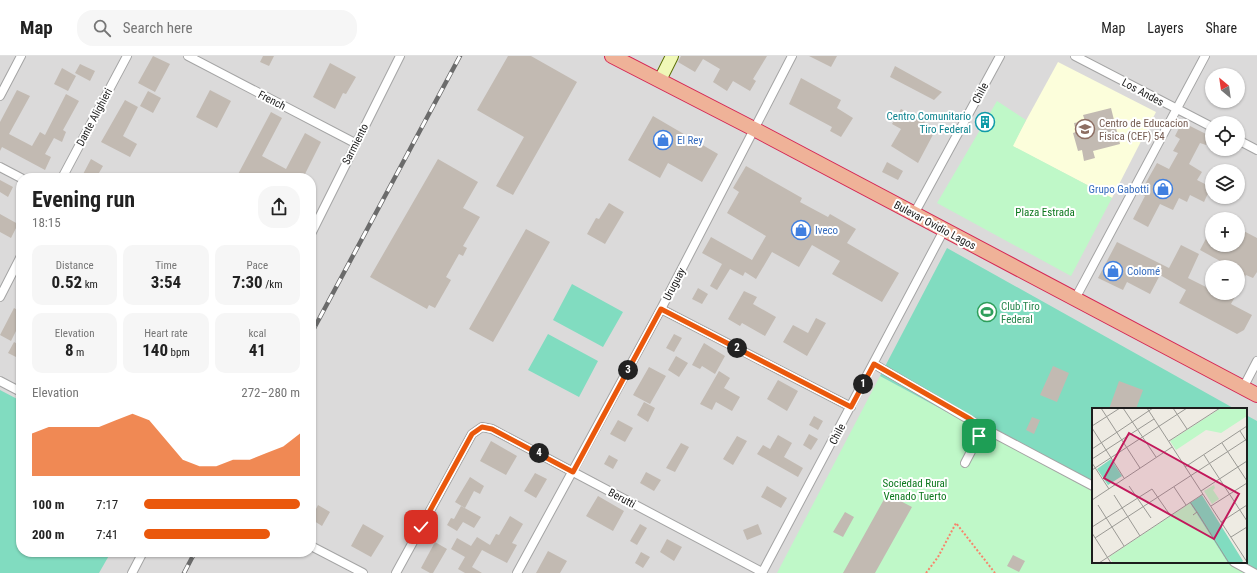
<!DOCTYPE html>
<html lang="en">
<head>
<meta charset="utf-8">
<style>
  body { margin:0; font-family:"Roboto Condensed",sans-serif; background:#f6f6f6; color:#222; height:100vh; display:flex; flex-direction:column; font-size:15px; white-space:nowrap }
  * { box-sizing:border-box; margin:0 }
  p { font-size:13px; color:#767676 }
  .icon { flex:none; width:22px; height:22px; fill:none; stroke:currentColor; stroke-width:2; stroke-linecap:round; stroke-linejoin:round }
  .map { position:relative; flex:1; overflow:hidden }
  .panel { position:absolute; left:16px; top:117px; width:300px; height:384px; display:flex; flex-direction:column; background:#fff; border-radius:16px; box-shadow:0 1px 3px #0004 }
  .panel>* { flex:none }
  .needle { width:26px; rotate:331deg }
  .tools { position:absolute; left:1205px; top:12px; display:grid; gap:8px }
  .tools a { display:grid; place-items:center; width:40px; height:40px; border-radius:50%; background:#fff; box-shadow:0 1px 3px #0004; font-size:20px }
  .pin { position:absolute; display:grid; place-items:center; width:34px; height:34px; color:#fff; margin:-17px; border-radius:8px; box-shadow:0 2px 6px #0006 }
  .km { position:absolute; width:20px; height:20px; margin:-10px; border-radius:50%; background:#222; color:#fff; font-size:11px; line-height:20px; text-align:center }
  .round { display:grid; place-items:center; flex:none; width:42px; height:42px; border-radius:16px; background:#f6f6f6 }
  .summary { display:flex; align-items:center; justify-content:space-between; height:68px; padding:0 16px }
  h1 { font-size:22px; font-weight:700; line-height:30px }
  .figures { display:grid; grid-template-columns:repeat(3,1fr); gap:6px; height:68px; padding:4px 16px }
  .figures div { display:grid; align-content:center; border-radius:10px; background:#f6f6f6; text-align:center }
  .figures b { font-size:17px; font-weight:700 }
  .figures small { font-size:11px; font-weight:400 }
  .figures p { font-size:11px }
  .chart { height:112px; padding:8px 16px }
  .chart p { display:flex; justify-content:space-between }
  .chart svg { width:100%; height:72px; margin-top:4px; fill:#ea580c; opacity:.7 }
  ul { padding:0 16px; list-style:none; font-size:13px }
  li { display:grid; grid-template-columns:64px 48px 1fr; align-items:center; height:30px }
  li i { height:10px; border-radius:5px; background:#ea580c }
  header { display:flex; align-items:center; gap:24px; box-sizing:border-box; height:56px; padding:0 20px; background:#fff; border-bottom:1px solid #e0e0e0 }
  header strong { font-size:19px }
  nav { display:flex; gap:22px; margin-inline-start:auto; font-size:14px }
  .search { width:280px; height:36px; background:#f6f6f6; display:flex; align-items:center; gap:10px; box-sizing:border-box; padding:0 14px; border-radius:16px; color:#767676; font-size:15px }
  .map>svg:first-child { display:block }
</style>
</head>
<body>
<header>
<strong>Map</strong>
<div class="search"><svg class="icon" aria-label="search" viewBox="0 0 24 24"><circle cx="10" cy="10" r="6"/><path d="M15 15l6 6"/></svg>Search here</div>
<nav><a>Map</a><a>Layers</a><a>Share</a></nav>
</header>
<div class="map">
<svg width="1257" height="517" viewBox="0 0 1257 517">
  <rect width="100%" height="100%" fill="#eeebe3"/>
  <path fill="#dbdada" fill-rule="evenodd" d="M0 0H1257V517H0ZM1212 19H1238V45H1212ZM1212 67H1238V93H1212ZM1212 115H1238V141H1212ZM21 122H311V496H21ZM1212 163H1238V189H1212ZM1212 211H1238V237H1212ZM1093 353H1246V506H1093Z"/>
  <path fill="#fcfedb" d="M1058 6 1156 56 1112 142 1012 90Z"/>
  <path fill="#bff8c8" d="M997 45 1026 64 1013 90 1112 142 1071 220 937 147Z
    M880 320 1093 435V506H1225L1245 517H777Z"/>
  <path fill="#81dcc0" d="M947 192 1235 353H1093V435L880 320Z
    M572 228 623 256 603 291 553 264Z
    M548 278 598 305 579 341 528 314Z
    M0 334 21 345V496H111L99 517H0Z
    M1246 359 1257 365V517H1245L1225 506H1246Z"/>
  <path fill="#c2bab2" d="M153 0 170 8 155 36 138 27Z
    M263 0H274L269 10 260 6Z
    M508 0H531L577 26 513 139 496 130 524 81 477 54Z
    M681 0H767L753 23 756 25 750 35 733 25 727 35 713 26 720 13 703 3 695 16 678 6Z
    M809 0H837L831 11Z
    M330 7 356 21 346 38 343 37 335 53 313 41Z
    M80 8 95 15 90 25 75 17Z
    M895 10 942 36 934 44 890 21Z
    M62 12 76 20 68 35 54 28Z
    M801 22 841 44 837 52 853 62 841 81 830 75 832 71 789 48Z
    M17 34 30 40 9 78 32 90 40 76 45 79 66 38 79 45 63 74 66 76 62 86 54 82 45 98 51 101 45 114 2 91 0 95V66Z
    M210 34 231 45 217 72 196 61Z
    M148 35 161 42 153 57 140 50Z
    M125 44 138 51 123 80 137 88 130 101 101 86Z
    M1111 52 1120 88 1093 95 1095 102 1084 105 1082 94 1078 95 1073 77 1076 76 1074 67 1085 65 1083 59Z
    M901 53 936 73 918 107 891 90 901 73 892 68Z
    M271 56 282 62 262 100 286 113 305 77 321 86 303 122H236Z
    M653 60 718 98 702 126 668 107 660 122 628 104Z
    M1182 66 1210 80 1206 89 1200 87 1189 108 1202 116 1197 124 1211 131 1204 146 1190 139 1187 146 1179 142 1173 154 1160 148 1148 171 1133 163 1145 140 1140 137 1157 107 1169 113 1178 97 1173 95 1180 83 1175 80Z
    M91 103 103 110 96 122H81Z
    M438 103 478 126 463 152 480 161 463 190 467 192 463 200 459 198 446 221 451 224 435 252 429 249 427 253 370 221Z
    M887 106 903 115 898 124 882 116Z
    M746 110 802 142 800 146 828 161 830 158 856 173 847 187 899 217 882 246 832 218 840 205 812 189 799 211 772 196 756 223 745 216 743 220 730 213 717 234 710 230 722 208 702 197 711 181 752 204 766 180 727 157 739 136 733 132Z
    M0 124 13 131 8 141 0 136Z
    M609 147 624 156 605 188 587 178 596 162 599 163Z
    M0 158 18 168 11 182 0 176Z
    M1212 171V189H1238V172L1257 182V216L1253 222 1246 219 1238 234V211H1231L1200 194Z
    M526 173 550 186 493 286 469 273Z
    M1117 186 1169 212 1181 189 1199 198 1188 222 1212 234V237H1237L1231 248 1252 259 1244 274 1237 278 1179 247 1186 234 1160 219 1150 238 1127 226 1123 234 1098 222Z
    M698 232 708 238 702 248 692 243Z
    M744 235 757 241 753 248 776 261 765 280 742 267 740 270 728 263Z
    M14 252 21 256V265L11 285 0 279Z
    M816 262 826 267 807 300 783 286 793 269 808 277Z
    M674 278 682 282 674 296 666 292Z
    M14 286 21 290 16 301 8 297Z
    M704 287 725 300 715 318 702 310 700 313 692 309Z
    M676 300 688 307 679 321 668 314Z
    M1053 310 1069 317 1057 346 1040 339Z
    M649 311 666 320 650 348 633 339Z
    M719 315 730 322 724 332 740 341 732 355 716 346 712 354 700 348Z
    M778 324 798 335 787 355 767 343Z
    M1119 325 1143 334 1136 353H1109Z
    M644 346 655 352 648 366 637 359Z
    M814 360 823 365 818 374 809 369Z
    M1032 361 1040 364 1034 378 1026 374Z
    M618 364 633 372 625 386 610 378Z
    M809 378 818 383 811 394 803 389Z
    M778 379 792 387 784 401 803 412 798 421 757 398 763 389 770 393Z
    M737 380 747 385 733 409 723 403Z
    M491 385 517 400 506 419 480 405Z
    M681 387 689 391 675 416 666 412Z
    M609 399 618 404 613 413 604 408Z
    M646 416 661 424 654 435 640 427Z
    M535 417 547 423 536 442 524 435Z
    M470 421 484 430 480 438 474 435 465 452 455 446Z
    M767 430 787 442 781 452 761 441Z
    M887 438 912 451 875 517H843Z
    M598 440 624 455 613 475 586 460Z
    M318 449 330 456 322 470 311 463Z
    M461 450 481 461 474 472 463 466 457 475 447 469 451 462 454 463Z
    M845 456 854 461 843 481 833 476Z
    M510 460 523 468 512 487 517 489 507 507 482 494 472 511 482 517H465L458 513 465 501 451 493 457 482 471 490 477 481 490 489 496 478 499 479Z
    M363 468 384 480 371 501 351 490Z
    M640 468 647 472 637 489 630 485Z
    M758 468 762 478 747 484 743 474Z
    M667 483 682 491 674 505 660 496Z
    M435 486 447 493 433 517H430L421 512Z
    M548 495 567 505 560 517H536Z
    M641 496 650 501 643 512 635 507Z
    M1013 499 1025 505 1019 516 1007 510Z"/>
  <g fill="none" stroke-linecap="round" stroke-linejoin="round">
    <defs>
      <path id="minor" d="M188 0 355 87
        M1075 0 1212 71
        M0 40 21 0
        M1238 84 1257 94
        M0 111 21 122
        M62 122 127 0
        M914 158 1000 0
        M311 178 400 0
        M0 241 21 200
        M1075 243 1205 0
        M661 253 851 351
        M874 308 980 370 979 380 965 407
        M0 325 21 336
        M1243 332 1257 305
        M980 370 1093 430
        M311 490 363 517
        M1234 506 1254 517
        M132 517 143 496
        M396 517 472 378 482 371 492 373 762 516
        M517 517 661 253 792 0
        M762 517 944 174"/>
      <path id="secondary" d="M660 24 672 0"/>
      <path id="trunk" d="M612 0 754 73 1257 339"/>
    </defs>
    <use href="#minor" stroke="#a4a4a4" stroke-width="10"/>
    <use href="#secondary" stroke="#5d7107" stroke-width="14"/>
    <use href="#trunk" stroke="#d52755" stroke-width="16"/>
    <path stroke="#f7846b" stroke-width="2" stroke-dasharray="2 2" stroke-linecap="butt" d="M926 517 938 501 956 467 995 517"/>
    <use href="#minor" stroke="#fff" stroke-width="8"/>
    <use href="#secondary" stroke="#f0f8b7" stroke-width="12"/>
    <use href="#trunk" stroke="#efb298" stroke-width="14"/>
    <defs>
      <path id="rail" d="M311 278 460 0
        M184 517 195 496"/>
    </defs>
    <use href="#rail" stroke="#6b6b6b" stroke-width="4.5"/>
    <use href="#rail" stroke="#fff" stroke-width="3" stroke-dasharray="9" stroke-linecap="butt"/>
  </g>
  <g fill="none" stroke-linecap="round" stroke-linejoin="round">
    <defs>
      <path id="route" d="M421 471 472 378 482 371 492 373 573 416 661 253 851 351 874 308 970 363 980 370 979 380"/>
    </defs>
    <use href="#route" stroke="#fff" stroke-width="8"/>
    <use href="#route" stroke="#ea580c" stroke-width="5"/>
  </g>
  <defs>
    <symbol id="building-ring" viewBox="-11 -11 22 22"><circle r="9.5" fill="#fff" stroke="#0f9aa8" stroke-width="1.5"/><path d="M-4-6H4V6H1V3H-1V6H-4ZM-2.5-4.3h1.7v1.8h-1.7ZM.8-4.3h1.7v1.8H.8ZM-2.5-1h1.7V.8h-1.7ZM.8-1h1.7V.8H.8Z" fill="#0f9aa8"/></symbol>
    <symbol id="school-ring" viewBox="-11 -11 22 22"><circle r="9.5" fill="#fff" stroke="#8d6e63" stroke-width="1.5"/><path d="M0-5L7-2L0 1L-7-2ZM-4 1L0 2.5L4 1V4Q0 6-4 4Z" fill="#8d6e63"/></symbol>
    <symbol id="shop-ring" viewBox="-11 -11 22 22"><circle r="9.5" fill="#fff" stroke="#3f7fe0" stroke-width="1.5"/><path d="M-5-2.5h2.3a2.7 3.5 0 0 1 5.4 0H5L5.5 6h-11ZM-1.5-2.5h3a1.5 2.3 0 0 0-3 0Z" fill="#3f7fe0"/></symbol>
    <symbol id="stadium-ring" viewBox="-11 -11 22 22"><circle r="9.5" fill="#fff" stroke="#2e9e5b" stroke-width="1.5"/><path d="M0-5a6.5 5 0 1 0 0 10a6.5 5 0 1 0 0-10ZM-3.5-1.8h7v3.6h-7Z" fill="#2e9e5b"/></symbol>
  </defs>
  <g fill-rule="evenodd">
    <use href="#building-ring" x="974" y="55" width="22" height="22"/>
    <use href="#school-ring" x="1074" y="62" width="22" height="22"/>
    <use href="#shop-ring" x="652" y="73" width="22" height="22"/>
    <use href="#shop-ring" x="1152" y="122" width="22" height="22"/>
    <use href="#shop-ring" x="790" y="163" width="22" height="22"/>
    <use href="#shop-ring" x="1102" y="204" width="22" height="22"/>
    <use href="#stadium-ring" x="976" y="245" width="22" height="22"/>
  </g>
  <g text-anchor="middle" stroke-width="4" stroke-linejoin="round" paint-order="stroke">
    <g font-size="11" fill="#1d1d1d" stroke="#fff">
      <text transform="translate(1143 36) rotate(28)" y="4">Los Andes</text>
      <text transform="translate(980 37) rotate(-62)" y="4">Chile</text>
      <text transform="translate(272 44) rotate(27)" y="4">French</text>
      <text transform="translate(94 61) rotate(-62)" y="4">Dante Alighieri</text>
      <text transform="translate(355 88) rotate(-63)" y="4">Sarmiento</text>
      <text transform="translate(935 169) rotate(28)" y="4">Bulevar Ovidio Lagos</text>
      <text transform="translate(674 228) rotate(-63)" y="4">Uruguay</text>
      <text transform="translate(837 378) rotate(-62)" y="4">Chile</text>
      <text transform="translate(622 442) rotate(28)" y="4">Berutti</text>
    </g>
    <g font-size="11" fill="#0d838f" stroke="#fff" text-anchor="end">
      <text x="971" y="64">Centro Comunitario<tspan x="971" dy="13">Tiro Federal</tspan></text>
    </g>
    <g font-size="11" fill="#785e54" stroke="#fff" text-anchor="start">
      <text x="1099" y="71">Centro de Educacion<tspan x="1099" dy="13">Fisica (CEF) 54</tspan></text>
    </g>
    <g font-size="11" fill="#366cbe" stroke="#fff" text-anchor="start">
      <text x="677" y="88">El Rey</text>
      <text x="1149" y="137" text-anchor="end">Grupo Gabotti</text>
      <text x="815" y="178">Iveco</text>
      <text x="1127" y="219">Colomé</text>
    </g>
    <g font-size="11" fill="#0d781e" stroke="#fff">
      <text x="1045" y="160">Plaza Estrada</text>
      <text x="915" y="431">Sociedad Rural<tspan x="915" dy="13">Venado Tuerto</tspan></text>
    </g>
    <g font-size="11" fill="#27864d" stroke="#fff" text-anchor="start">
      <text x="1001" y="254">Club Tiro<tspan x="1001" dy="13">Federal</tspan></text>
    </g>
  </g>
  <g transform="translate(1092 352)">
    <rect width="155" height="155" fill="#eeebe3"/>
    <path d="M129 0H155V8L129 25 114 22 84 42 78 33ZM122 77 123 80 121 82 127 91 120 96 112 83ZM98 95 136 155H21L17 149Z" fill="#bff8c8"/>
    <path d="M19 51 30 68 16 77 5 61ZM110 87 151 153 149 155H136L98 95Z" fill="#81dcc0"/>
    <path fill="none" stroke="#9a9994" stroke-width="1" d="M9 0 48 60M31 0 64 49M55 0 155 154M81 0 95 21M0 18 28 0M0 20 32 70M148 23 155 34M77 33 128 0M130 35 155 73M0 41 61 0M112 47 155 113M0 51 62 11M0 55 17 81M93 59 155 18M0 62 95 0M37 78 59 110M82 79 94 97M109 83 155 53M22 87 48 128M0 92 80 39M98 94 105 104 101 107M6 97 32 138M119 98 155 75M105 104 137 155M129 114 155 97M0 119 60 81 78 107M0 125 19 155M139 129 155 119M3 130 155 31M7 155 111 86"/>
    <path fill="#c2185b" fill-opacity="0.15" stroke="#c2185b" stroke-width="2" d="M37 25 147 86 122 131 12 70Z"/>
    <rect width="155" height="155" fill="none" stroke="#1d1d1d" stroke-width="2"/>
  </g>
</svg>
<div class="tools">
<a><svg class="needle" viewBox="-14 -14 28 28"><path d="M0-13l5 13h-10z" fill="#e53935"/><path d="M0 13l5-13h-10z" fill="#767676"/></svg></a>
<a><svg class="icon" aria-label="locate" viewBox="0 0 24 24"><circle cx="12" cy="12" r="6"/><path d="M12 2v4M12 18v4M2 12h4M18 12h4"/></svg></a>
<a><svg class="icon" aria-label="layers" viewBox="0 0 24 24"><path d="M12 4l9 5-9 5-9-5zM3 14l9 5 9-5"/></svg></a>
<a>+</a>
<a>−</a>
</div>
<div class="pin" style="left:979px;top:380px;background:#1e9e55"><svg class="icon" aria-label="arrive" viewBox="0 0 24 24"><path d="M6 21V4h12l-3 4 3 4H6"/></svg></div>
<div class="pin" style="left:421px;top:471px;background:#d93025"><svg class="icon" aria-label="check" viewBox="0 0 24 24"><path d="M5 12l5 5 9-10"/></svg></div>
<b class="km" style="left:863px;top:328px">1</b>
<b class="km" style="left:737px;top:292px">2</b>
<b class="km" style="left:628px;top:314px">3</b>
<b class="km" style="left:539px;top:397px">4</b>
<section class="panel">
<div class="summary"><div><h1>Evening run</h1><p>18:15</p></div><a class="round"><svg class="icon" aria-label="share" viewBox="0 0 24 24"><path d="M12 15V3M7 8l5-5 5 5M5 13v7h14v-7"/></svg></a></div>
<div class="figures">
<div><p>Distance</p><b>0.52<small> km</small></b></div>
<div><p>Time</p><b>3:54</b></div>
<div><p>Pace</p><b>7:30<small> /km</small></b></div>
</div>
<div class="figures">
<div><p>Elevation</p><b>8<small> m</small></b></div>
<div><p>Heart rate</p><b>140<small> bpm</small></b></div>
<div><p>kcal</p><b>41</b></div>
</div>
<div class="chart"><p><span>Elevation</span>272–280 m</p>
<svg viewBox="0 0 160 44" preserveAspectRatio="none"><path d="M0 44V18L10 14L20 14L30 14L40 14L50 10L60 6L70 10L80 22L90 34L100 38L110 38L120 34L130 34L140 30L150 26L160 18V44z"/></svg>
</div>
<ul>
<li><b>100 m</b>7:17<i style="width:100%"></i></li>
<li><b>200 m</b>7:41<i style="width:81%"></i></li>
</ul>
</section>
</div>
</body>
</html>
